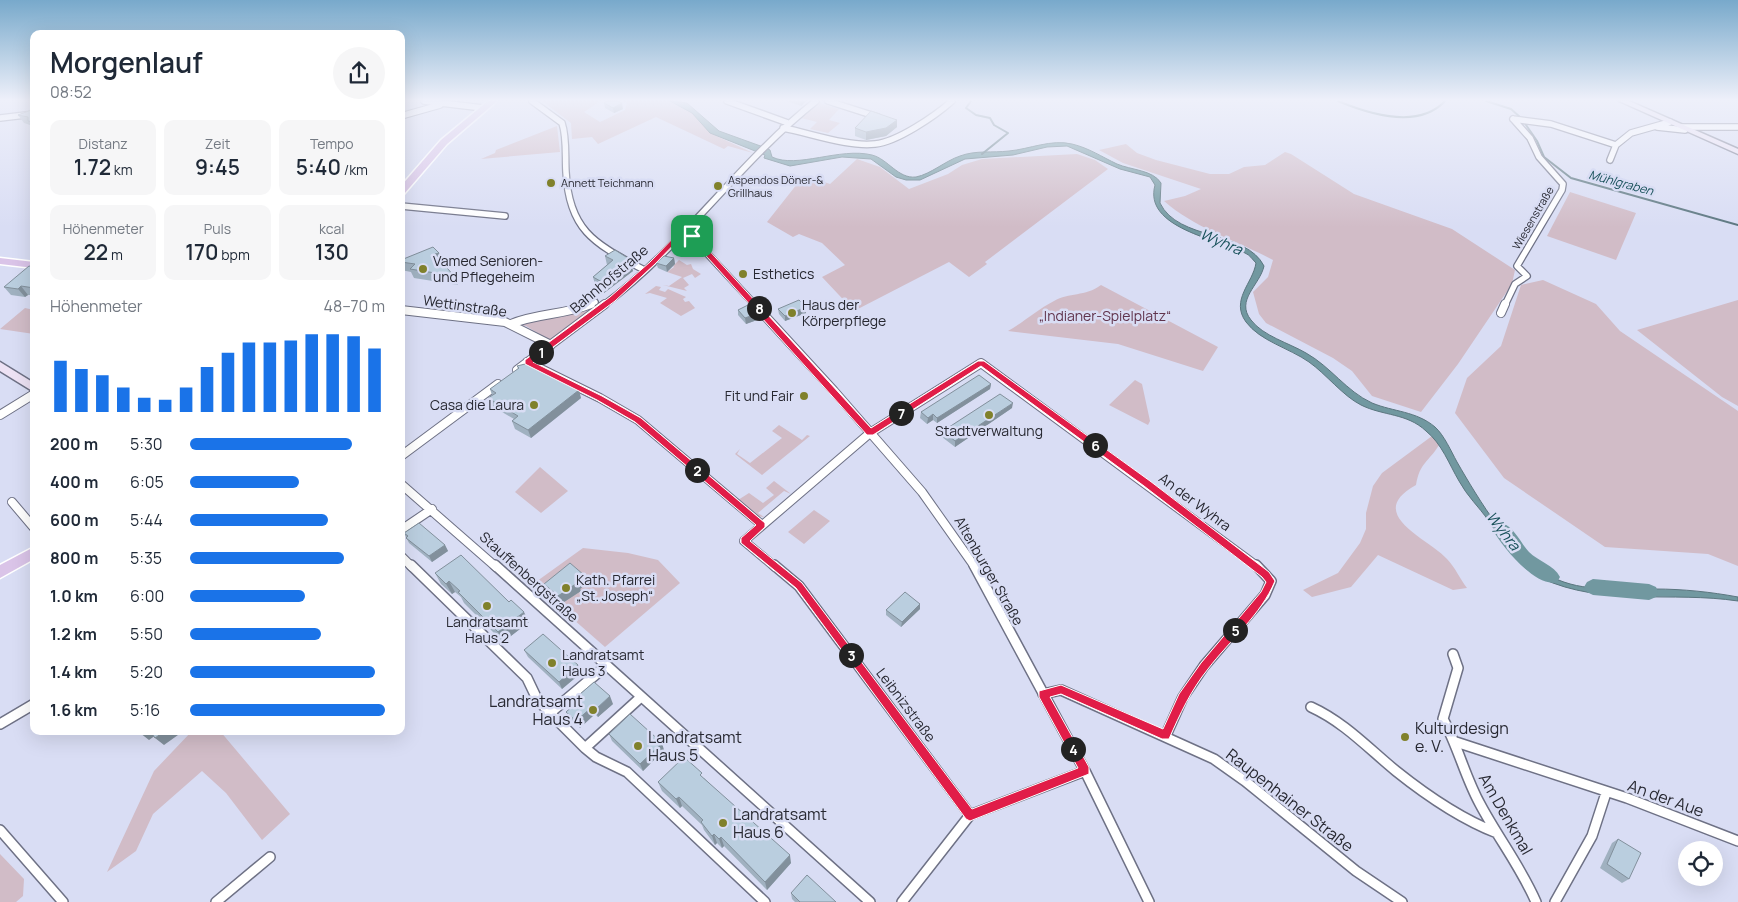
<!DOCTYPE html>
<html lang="de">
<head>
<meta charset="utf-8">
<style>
  body { margin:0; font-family:Manrope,sans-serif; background:#f6f6f7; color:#1f2937; height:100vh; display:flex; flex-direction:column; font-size:19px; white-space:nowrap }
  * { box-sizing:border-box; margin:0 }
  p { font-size:16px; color:#747a83 }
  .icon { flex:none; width:28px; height:28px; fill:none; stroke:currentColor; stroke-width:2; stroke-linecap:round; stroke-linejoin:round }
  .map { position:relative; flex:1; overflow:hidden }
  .details { position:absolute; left:30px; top:30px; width:375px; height:705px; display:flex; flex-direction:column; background:#fff; border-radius:10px; box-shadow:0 5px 20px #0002 }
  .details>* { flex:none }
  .tools { position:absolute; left:1678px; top:841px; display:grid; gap:10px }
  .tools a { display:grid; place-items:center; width:45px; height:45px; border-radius:50%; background:#fff; box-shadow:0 5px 20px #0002; font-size:25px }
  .pin { position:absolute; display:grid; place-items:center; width:42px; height:42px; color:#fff; margin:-21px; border-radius:10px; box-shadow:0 2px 8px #0006 }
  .km { position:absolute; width:25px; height:25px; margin:-12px; border-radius:50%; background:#222; color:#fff; font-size:14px; line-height:25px; text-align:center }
  .round { display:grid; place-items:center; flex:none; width:52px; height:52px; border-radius:26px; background:#f6f6f7 }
  .summary { display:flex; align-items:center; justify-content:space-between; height:85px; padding:0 20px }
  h1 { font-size:28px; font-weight:600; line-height:38px }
  .figures { display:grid; grid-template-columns:repeat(3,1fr); gap:8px; height:85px; padding:5px 20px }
  .figures div { display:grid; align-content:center; border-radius:10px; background:#f6f6f7; text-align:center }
  .figures b { font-size:21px; font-weight:600 }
  .figures small { font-size:14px; font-weight:400 }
  .figures p { font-size:14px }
  .chart { height:140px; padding:10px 20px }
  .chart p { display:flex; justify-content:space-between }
  .chart svg { width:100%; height:90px; margin-top:5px; stroke:#1a73e8; stroke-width:6 }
  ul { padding:0 20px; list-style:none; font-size:16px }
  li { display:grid; grid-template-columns:80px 60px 1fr; align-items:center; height:38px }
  li i { height:12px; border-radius:6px; background:#1a73e8 }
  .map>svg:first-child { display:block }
</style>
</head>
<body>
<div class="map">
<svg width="1738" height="902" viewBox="0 0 1738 902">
  <rect width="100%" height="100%" fill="#d9ddf4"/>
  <path fill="#d1bcc7" d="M542 101H600L584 112 600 122 625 110 627 103 622 101H670L676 103 692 113 710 133 753 153 728 146 724 149 656 117 598 144 592 137 572 139 571 123Z
    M819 103 839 109 829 120 840 123 828 133 810 129 817 122 801 118Z
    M557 126 560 152 481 159 495 153 496 150Z
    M1126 144 1137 153 1156 160 1210 174H1229L1244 167 1265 165 1285 152 1291 154 1354 194 1452 229 1515 270 1512 284 1458 364 1421 412 1372 396 1352 371 1333 358 1266 323 1259 314 1253 292 1268 277 1273 260C1236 240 1196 229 1164 201L1185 196 1201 189 1123 163 1099 150Z
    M1077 154 1095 160 1108 169 985 262 987 264 969 277 949 262 854 311 822 277 845 265 822 243 799 234 793 237 767 222 801 179 820 185 824 182 830 184 857 159 880 167 909 189 948 174 962 165 982 159Z
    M1570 192 1636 213 1616 260 1547 236Z
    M679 260 687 265 691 264 693 269 701 274 695 278 692 274 683 278 689 285 684 288 687 291 663 285 669 286 682 277 667 272 674 267 673 266Z
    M1543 280 1596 304 1620 331 1738 411V566L1708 554 1605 547 1504 478 1455 413 1467 378 1501 346 1521 285Z
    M1101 285 1218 347 1203 371 1118 344 1008 331C1024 322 1038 309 1054 301 1069 292 1085 297 1101 285Z
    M656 286 661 287 659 290 665 292 668 289 686 297 683 299 685 302 689 301 695 308 681 316 660 303 667 298 650 293 645 294Z
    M1738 300V406L1722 397 1637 330Z
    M25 308 34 310V334L0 329Z
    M588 311 549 340 526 326 519 325 530 319Z
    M1135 380 1142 384 1150 421 1148 425 1109 405Z
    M779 425 802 440 807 435 810 436 762 475 735 454 740 449 737 454 750 463 782 438 772 431Z
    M1432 436 1439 445C1428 463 1420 462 1416 485 1363 514 1429 539 1447 559 1455 567 1460 579 1467 588L1453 590 1378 555 1351 587 1312 597 1303 590 1338 573 1360 543 1366 529V513L1373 486 1382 473Z
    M540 467 568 491 541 513 515 492Z
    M774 481 791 494 784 491 758 513 764 517 756 516 738 500 749 493 763 503 774 495 766 488Z
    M814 510 830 521 804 544 788 532Z
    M583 548 628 553 658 560 680 583 605 647 533 584Z
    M192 731H220L290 814 262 840 226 793 202 771 153 814 136 851 107 872 154 771Z
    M0 854 24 879 23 896 16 902H0Z"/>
  <path fill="#7198a0" stroke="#5b767f" d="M670 101 687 103 719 131 766 148 770 150 772 157C797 169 840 147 872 155 888 159 898 179 916 177 931 174 945 161 960 156 976 150 992 153 1009 151 1030 149 1051 139 1072 144 1089 148 1102 157 1117 164 1131 170 1153 170 1161 183L1160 203C1178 241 1246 230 1264 266 1260 285 1235 300 1251 320 1263 336 1289 343 1306 353 1331 367 1346 391 1372 403 1394 412 1416 411 1435 427 1444 435 1451 451 1457 462 1479 500 1512 556 1552 577 1583 593 1621 588 1655 589 1683 589 1711 592 1738 597V601C1672 591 1603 607 1541 578 1517 567 1502 541 1488 520 1479 507 1467 496 1459 481 1449 464 1442 444 1426 431 1407 413 1383 416 1361 405 1343 396 1326 374 1309 362 1289 348 1260 341 1246 322 1230 300 1253 283 1256 263 1252 259 1250 255 1245 253 1218 239 1143 228 1155 185L1150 177 1120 169 1067 146 1047 147 1013 155 965 159 920 180H906L896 177 871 159 842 157 790 166 764 158 765 155 710 133 692 113Z"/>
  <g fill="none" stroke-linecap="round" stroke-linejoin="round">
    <path stroke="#5b767f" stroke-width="2" d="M971 101 966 108 976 115 990 118 994 125 1008 133 982 154
      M1338 101C1369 114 1418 130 1445 101
      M1486 101 1511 109 1521 118
      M1524 122 1537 141 1544 157 1571 178 1738 225"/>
    <path fill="#7198a0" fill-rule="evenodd" d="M1502 523C1514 527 1520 542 1529 552 1538 561 1554 565 1560 577L1557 582C1537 589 1502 547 1493 530L1496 525Z
      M1593 579 1649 584 1656 587 1658 592 1656 597 1649 600 1593 595 1587 592 1584 587 1587 582Z"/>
    <defs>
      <path id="street-far2" d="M424 101 483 108
        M532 101 562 123C567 138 565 156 566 172 569 232 596 244 644 270
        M727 101 788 123
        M828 101 878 117
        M401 116 440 105
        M0 118 34 114
        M1513 119 1551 124 1616 145
        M1657 127 1685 130
        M1681 127H1738
        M783 128C810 133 847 147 875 144 897 142 935 116 952 101
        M1610 160 1616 145 1631 133 1670 122
        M401 206 505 216
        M683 231 692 237 755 305
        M588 305 595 302
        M604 305C683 246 739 162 816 101
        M1505 305 1515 284 1527 276 1517 266 1562 190 1563 184 1539 157 1530 138 1513 119"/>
      <path id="street-far1" d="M754 304 834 391 922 492 975 567
        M401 310 505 322 551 345
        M1501 313 1505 304
        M511 324C537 313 565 315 591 304
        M527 362 600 398 638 420 762 525
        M517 370 605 304
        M0 415 34 394
        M401 456 498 384
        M401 484 496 567
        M12 502 34 528
        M401 530 432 509
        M401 556 412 567
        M775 567 744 541 870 433 981 363 1258 567"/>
      <path id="street" d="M411 565 527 678 537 699 550 713 606 666
        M495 565 870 902
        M774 565 799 586 970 815 1085 771
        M974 565 1085 771 1149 902
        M1453 654 1458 668 1443 719C1458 746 1465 777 1480 804 1498 838 1521 867 1536 902
        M1043 694 1061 690 1214 759 1245 781 1356 871 1402 902
        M1311 707C1344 722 1368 748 1396 771 1426 795 1461 819 1497 833
        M550 713 585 748 641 697
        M0 724 34 704
        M1166 735 1183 697 1204 666 1265 595 1271 581 1256 565
        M1456 742 1627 798 1738 841
        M585 748 596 757 627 772 765 902
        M0 830 63 902
        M216 902 270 857
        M902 902 970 815
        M1555 902 1592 836 1606 793"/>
      <path id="secondary" d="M1619 101H1629L1738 149V154Z
        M0 362 34 383V392L0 371Z"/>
      <path id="primary" d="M488 101H497L447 144 404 194 401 195V186L441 140Z
        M0 258 34 262V268L0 264Z
        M34 547V559L0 578V565Z"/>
    </defs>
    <use href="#street-far2" stroke="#6e7185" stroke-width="8"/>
    <use href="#street-far1" stroke="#6e7185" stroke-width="10"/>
    <use href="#street" stroke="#6e7185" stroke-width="12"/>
    <use href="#secondary" stroke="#6e7185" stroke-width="3"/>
    <use href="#primary" stroke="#fff" stroke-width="3"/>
    <use href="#street-far2" stroke="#fff" stroke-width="5.5"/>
    <use href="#street-far1" stroke="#fff" stroke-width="8"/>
    <use href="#street" stroke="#fff" stroke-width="9"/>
    <use href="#secondary" fill="#ede2f4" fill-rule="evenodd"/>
    <use href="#primary" fill="#dac4e8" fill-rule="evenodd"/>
  </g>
  <path fill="#a0b1c0" d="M787 101H806L801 106Z
    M604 103 623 109 614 113 605 108Z
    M34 109 32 127 30 125 24 123 18 115Z
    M897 127 886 136 866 140 855 136V128Z
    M439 253 442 261H441L454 276 458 285 414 278 411 272 401 270V260Z
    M605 256 633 271 604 293 596 288 593 277 607 265Z
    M674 258 675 264 667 272 658 268 656 263Z
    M34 267V295H28L25 297 11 295 4 287Z
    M806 307V313L785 321 779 314 778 309Z
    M738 310 757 320 746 324 738 315Z
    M517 366 581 398 531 438 515 429 512 421 514 419 492 406 488 398 492 395 490 389 518 369Z
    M991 384 990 389 937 423 933 420 927 424 920 418 921 412Z
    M1012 408 955 447 942 437 943 431Z
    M404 533 445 545 448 551 432 562 409 543Z
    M435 573 529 622 503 642 464 603 461 597 455 592 452 594 441 584Z
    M584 575 587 583 580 589 581 591 561 604 548 592 544 584Z
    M920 604V609L901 627 886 615V610Z
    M524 650 581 673 562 689 528 657Z
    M579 695 613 704 598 717 595 714 580 728 570 719 566 712 581 699Z
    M609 734 664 750 643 771 612 741Z
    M704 778 791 863 767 890 724 846 722 848 717 843 715 845 704 830 702 825 682 806 680 808 662 791 658 782Z
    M1618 839 1629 879 1622 883 1600 868 1612 843Z
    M791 893 836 902H795L792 899Z"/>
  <path fill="#82909c" d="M800 101H806L801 106Z
    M622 103 623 109 614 113 613 108Z
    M897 120V127L886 136 866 140V132Z
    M439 253 442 261 438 263 435 254Z
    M674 258 675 264 667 272 666 266Z
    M631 260 633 271 604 293 602 282Z
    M21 286 28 295 25 297 18 289Z
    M806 307V313L785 321V316Z
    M756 314 757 320 746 324 745 318Z
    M991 384 990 389 937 423V418Z
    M579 390 581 398 531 438 528 430Z
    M1013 403 1012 408 955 447V441Z
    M933 414V420L927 424 928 418Z
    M445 545 448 551 432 562 429 556Z
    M584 575 587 583 580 589 581 591 561 604 558 596Z
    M449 581 455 592 452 594 446 584Z
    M920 604V609L901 627 902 622Z
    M524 612 529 622 503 642 498 632Z
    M578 665 581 673 562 689 559 682Z
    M610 696 613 704 598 717 595 710Z
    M592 707 595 714 580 728 576 721Z
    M142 731H152L156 735 149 740 140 733Z
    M165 731H175L178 735 164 745 155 738Z
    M662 743 664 750 643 771 640 764Z
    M679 797 682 806 680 808 676 799Z
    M714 834 717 843 715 845 712 836Z
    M721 837 724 846 722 848 719 839Z
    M790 855 791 863 767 890 765 882Z"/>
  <path fill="#bacedf" stroke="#82909c" d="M607 101H617L622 103 613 108 604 103Z
    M34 109V130L31 131 33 122 28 121V117L18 115Z
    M871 111 897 120 886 128 866 132 855 128Z
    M433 247 439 253 435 254 454 276 410 269 415 264 401 262V260Z
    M615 250 631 260 602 282 593 277 613 260 605 256Z
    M664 256 674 258 666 266 656 263Z
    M29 266 34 267V288L21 286 18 289 4 287Z
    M799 300 806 307 785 316 778 309Z
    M748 305 756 314 745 318 738 310Z
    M529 363 579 390 528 430 512 421 518 416 488 398 496 393 490 389 519 368 517 366Z
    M979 375 991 384 937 418 933 414 928 418 921 412Z
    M1000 394 1013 403 955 441 943 431Z
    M419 523 445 545 429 556 406 538 408 536 404 533Z
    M461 555 509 602 511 600 524 612 498 632 458 592 460 591 449 581 446 584 435 573Z
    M570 563 584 575 576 582 577 583 558 596 544 584Z
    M905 592 920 604 902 622 886 610Z
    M543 634 578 665 559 682 524 650Z
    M594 682 610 696 595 710 592 707 576 721 566 712 582 698 579 695Z
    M630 714 662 743 640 764 609 734Z
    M150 731H165L155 738Z
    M684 757 702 773 700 775 790 855 765 882 721 837 719 839 714 834 712 836 701 822 703 820 679 797 676 799 658 782Z
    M1618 839 1641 853 1629 879 1607 864Z
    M807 875 836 902H800L791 893Z"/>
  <linearGradient id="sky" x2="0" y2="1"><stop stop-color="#78a9cb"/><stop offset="0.44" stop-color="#eef0fa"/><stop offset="1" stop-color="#eef0fa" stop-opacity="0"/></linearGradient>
  <rect width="1738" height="227" fill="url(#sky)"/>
  <path fill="#e11d48" stroke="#fff" fill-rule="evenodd" d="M681 230 695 235 871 428 978 361H984L1150 481 1269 572 1275 581C1261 615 1230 640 1208 669 1191 690 1180 714 1169 739H1162L1061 694 1050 697 1089 767V774L970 821 966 819 796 588 741 543V538L756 525 635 422 597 400 525 364V360L610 297 650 262ZM684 234 690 238 867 435H873L981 366 1144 486 1262 577 1266 582 1261 592 1201 663 1179 694 1163 729 1061 685 1039 691V697L1078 768 972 809 802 583 750 541 765 527V523L641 418 602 396 533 362 615 301 655 264Z"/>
  <g fill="#80812b" stroke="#d9ddf4" stroke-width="2">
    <circle cx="551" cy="183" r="5"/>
    <circle cx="718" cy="186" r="5"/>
    <circle cx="423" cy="269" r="5"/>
    <circle cx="743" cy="274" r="5"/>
    <circle cx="792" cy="313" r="5"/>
    <circle cx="804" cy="396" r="5"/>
    <circle cx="534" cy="405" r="5"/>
    <circle cx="989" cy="415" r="5"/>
    <circle cx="566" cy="588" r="5"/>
    <circle cx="487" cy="606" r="5"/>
    <circle cx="552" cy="663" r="5"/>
    <circle cx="593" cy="710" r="5"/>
    <circle cx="1405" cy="737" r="5"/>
    <circle cx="638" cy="746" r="5"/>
    <circle cx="723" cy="823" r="5"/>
  </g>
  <g text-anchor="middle" stroke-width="5" stroke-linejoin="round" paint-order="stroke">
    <g font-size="11" fill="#272831" stroke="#d9ddf4" text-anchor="start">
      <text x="728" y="184">Aspendos Döner-&amp;<tspan x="728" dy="13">Grillhaus</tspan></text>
      <text x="561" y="187">Annett Teichmann</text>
    </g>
    <g font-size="11" fill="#272831" stroke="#d9ddf4">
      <text transform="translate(1533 218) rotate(-60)" y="4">Wiesenstraße</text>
    </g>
    <g font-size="12" font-style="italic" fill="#175059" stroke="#d9ddf4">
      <text transform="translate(1621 183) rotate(15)" y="4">Mühlgraben</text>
    </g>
    <g font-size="14" fill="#272831" stroke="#d9ddf4" text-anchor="start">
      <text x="433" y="266">Vamed Senioren-<tspan x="433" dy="16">und Pflegeheim</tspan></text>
      <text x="753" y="279">Esthetics</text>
      <text x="802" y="310">Haus der<tspan x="802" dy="16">Körperpflege</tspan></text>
      <text x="794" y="401" text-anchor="end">Fit und Fair</text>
      <text x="524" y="410" text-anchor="end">Casa die Laura</text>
      <text x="989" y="436" text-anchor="middle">Stadtverwaltung</text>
      <text x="576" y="585">Kath. Pfarrei<tspan x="576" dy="16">„St. Joseph“</tspan></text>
      <text x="487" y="627" text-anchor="middle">Landratsamt<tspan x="487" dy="16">Haus 2</tspan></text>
      <text x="562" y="660">Landratsamt<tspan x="562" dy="16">Haus 3</tspan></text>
    </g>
    <g font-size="14" fill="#272831" stroke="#d9ddf4">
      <text transform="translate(609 279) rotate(-40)" y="5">Bahnhofstraße</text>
      <text transform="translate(465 306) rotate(8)" y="5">Wettinstraße</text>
      <text transform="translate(1195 502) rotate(37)" y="5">An der Wyhra</text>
      <text transform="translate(989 571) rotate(60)" y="5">Altenburger Straße</text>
      <text transform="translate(529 577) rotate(42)" y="5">Stauffenbergstraße</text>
      <text transform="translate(906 705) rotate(53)" y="5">Leibnizstraße</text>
    </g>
    <g font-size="14" fill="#60334c" stroke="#d9ddf4">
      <text x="1105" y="321">„Indianer-Spielplatz“</text>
    </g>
    <g font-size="15" font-style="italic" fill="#175059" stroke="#d9ddf4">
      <text transform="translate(1221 242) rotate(23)" y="5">Wyhra</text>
      <text transform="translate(1503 531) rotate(52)" y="5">Wyhra</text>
    </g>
    <g font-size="16" fill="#272831" stroke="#d9ddf4" text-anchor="start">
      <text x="583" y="707" text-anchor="end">Landratsamt<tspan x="583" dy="18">Haus 4</tspan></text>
      <text x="1415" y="734">Kulturdesign<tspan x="1415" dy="18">e. V.</tspan></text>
      <text x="648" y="743">Landratsamt<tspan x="648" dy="18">Haus 5</tspan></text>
      <text x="733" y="820">Landratsamt<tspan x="733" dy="18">Haus 6</tspan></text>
    </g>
    <g font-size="16" fill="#272831" stroke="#d9ddf4">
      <text transform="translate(1666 798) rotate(20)" y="6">An der Aue</text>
      <text transform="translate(1290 800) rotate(38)" y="6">Raupenhainer Straße</text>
      <text transform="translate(1506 814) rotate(60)" y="6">Am Denkmal</text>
    </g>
  </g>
</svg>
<div class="tools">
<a><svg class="icon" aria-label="locate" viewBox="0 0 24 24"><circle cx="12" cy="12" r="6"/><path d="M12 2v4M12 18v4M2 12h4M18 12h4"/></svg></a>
</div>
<div class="pin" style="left:692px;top:236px;background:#1e9e55"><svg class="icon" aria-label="arrive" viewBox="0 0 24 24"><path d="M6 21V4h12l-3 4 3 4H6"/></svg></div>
<b class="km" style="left:541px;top:352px">1</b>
<b class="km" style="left:697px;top:470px">2</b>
<b class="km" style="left:851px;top:655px">3</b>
<b class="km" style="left:1073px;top:749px">4</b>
<b class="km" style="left:1235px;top:630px">5</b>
<b class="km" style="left:1095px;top:445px">6</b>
<b class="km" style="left:901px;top:413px">7</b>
<b class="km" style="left:759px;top:308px">8</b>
<section class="details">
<div class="summary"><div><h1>Morgenlauf</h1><p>08:52</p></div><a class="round"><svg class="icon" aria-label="share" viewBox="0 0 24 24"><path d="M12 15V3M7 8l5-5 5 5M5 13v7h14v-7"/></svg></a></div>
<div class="figures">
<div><p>Distanz</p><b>1.72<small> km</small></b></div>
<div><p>Zeit</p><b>9:45</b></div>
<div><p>Tempo</p><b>5:40<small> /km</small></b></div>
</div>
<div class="figures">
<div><p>Höhenmeter</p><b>22<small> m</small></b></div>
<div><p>Puls</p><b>170<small> bpm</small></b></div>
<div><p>kcal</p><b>130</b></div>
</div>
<div class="chart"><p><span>Höhenmeter</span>48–70 m</p>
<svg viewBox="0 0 160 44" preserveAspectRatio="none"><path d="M5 44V19M15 44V23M25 44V26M35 44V32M45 44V37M55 44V38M65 44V32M75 44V22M85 44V15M95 44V10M105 44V10M115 44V9M125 44V6M135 44V6M145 44V7M155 44V13"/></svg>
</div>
<ul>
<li><b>200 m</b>5:30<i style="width:83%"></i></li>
<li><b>400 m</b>6:05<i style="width:56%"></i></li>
<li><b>600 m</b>5:44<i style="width:71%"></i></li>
<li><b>800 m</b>5:35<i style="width:79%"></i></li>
<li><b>1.0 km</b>6:00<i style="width:59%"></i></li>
<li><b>1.2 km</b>5:50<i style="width:67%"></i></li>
<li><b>1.4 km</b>5:20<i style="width:95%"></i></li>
<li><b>1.6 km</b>5:16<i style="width:100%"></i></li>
</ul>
</section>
</div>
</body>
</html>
